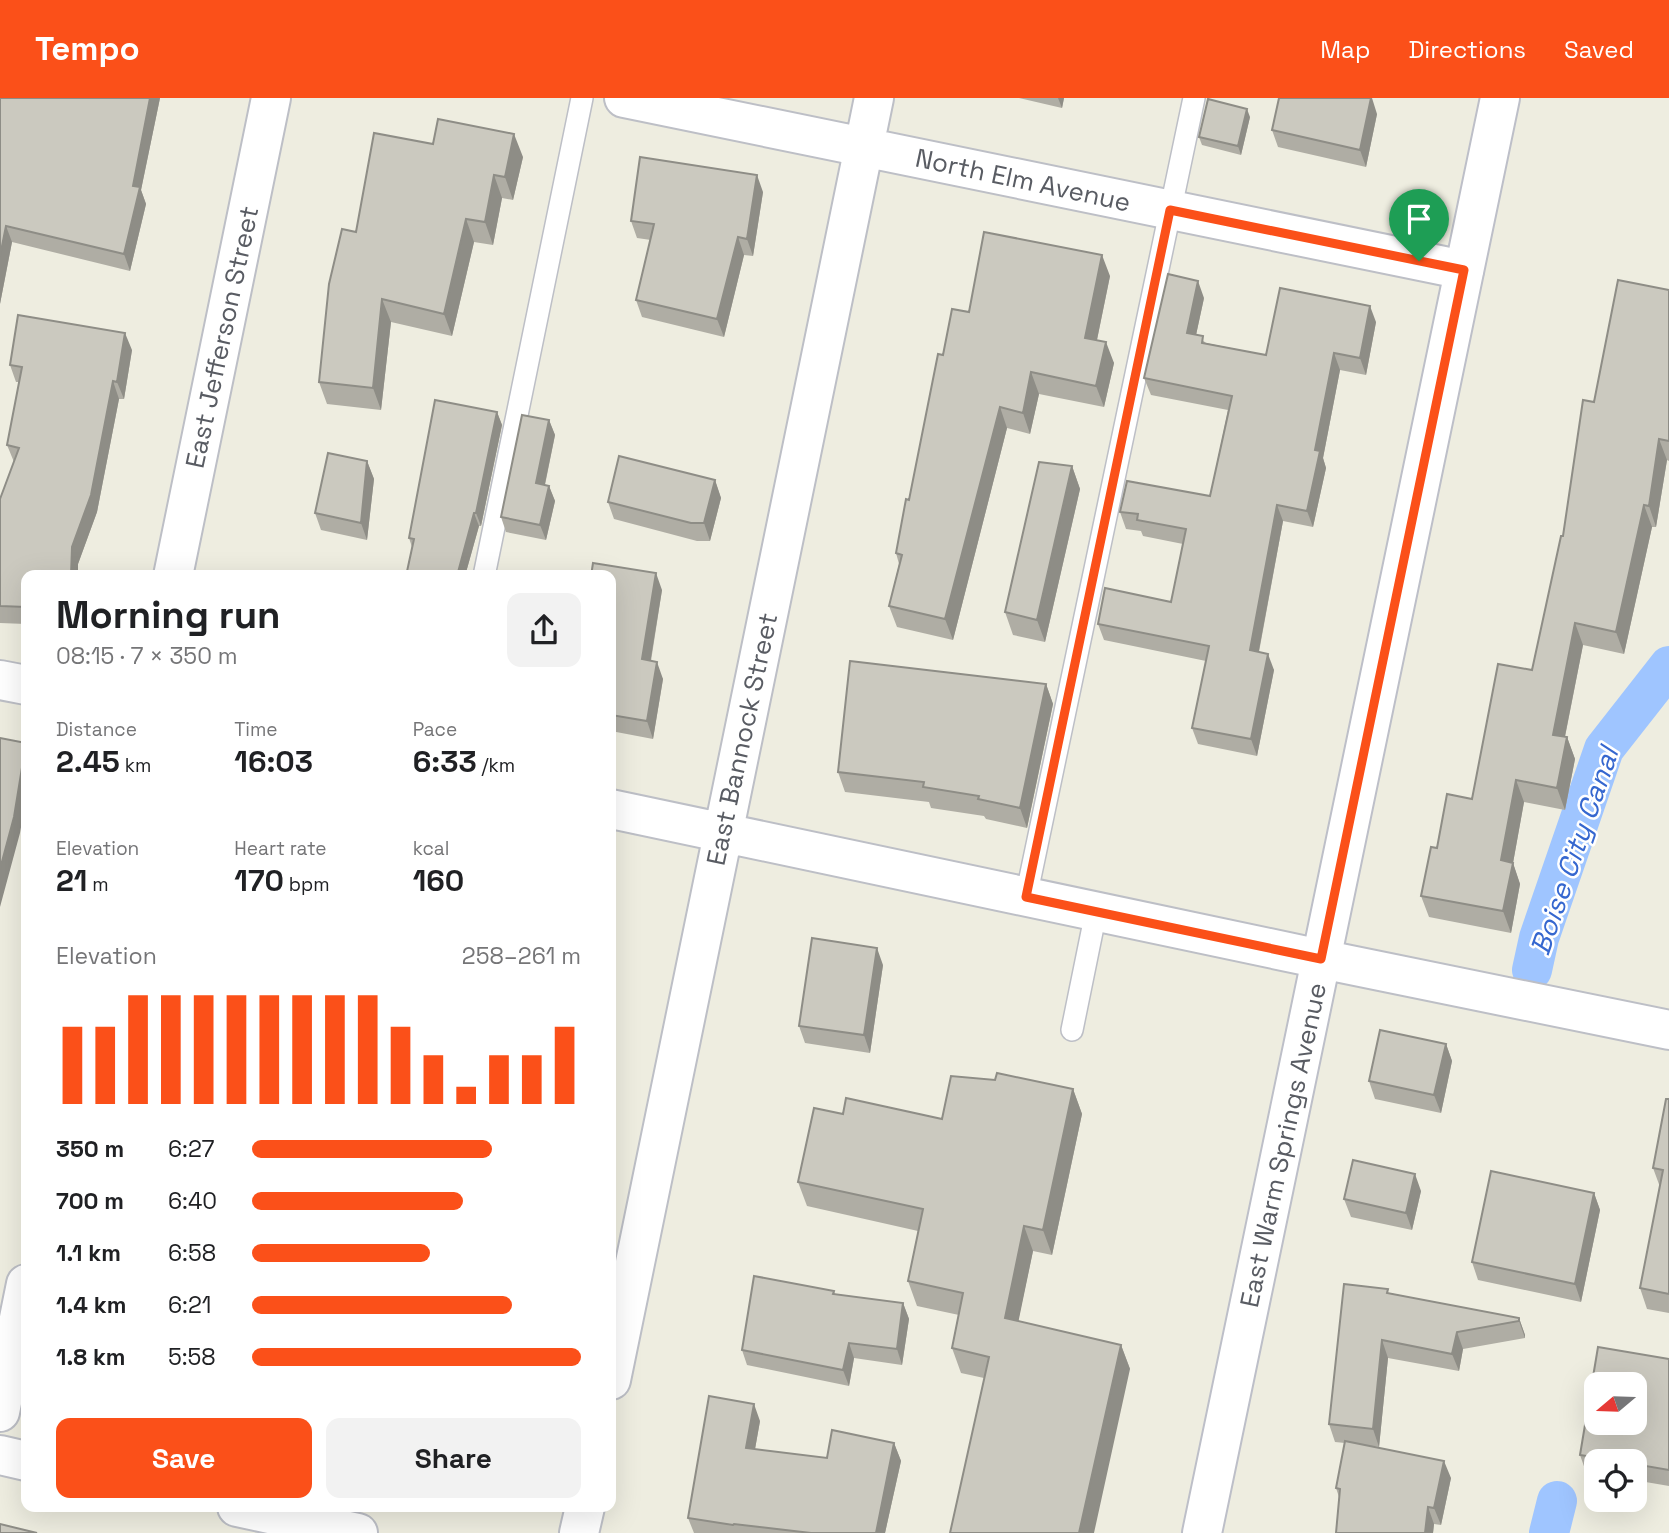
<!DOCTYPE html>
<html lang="en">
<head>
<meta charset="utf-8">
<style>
  body { margin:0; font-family:"Space Grotesk",sans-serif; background:#f2f2f2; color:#202124; height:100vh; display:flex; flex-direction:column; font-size:26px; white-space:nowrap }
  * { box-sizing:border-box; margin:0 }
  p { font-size:23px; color:#757577 }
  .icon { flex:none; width:38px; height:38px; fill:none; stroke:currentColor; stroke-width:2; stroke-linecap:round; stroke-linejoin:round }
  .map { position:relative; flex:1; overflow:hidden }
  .drawer { position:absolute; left:21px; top:472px; width:595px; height:942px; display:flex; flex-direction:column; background:#fff; border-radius:14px; box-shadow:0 7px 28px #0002 }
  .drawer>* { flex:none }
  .needle { width:46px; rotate:251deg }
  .fabs { position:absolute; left:1584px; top:1274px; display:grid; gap:14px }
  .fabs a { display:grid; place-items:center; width:63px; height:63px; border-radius:14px; background:#fff; box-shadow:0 7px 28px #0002; font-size:35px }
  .pin { position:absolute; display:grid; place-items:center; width:60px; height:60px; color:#fff; margin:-72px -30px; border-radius:50% 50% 50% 0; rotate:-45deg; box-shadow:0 0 7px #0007 }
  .pin .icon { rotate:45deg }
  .round { display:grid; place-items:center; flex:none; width:74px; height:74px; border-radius:14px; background:#f2f2f2 }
  .overview { display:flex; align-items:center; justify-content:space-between; height:119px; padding:0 35px }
  h1 { font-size:38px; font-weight:700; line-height:52px }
  .stats { display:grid; grid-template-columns:repeat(3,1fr); gap:10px; height:119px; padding:7px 35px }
  .stats div { display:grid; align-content:center }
  .stats b { font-size:30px; font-weight:700 }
  .stats small { font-size:19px; font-weight:400 }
  .stats p { font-size:19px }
  .chart { height:196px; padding:14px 35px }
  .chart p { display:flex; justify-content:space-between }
  .chart svg { width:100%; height:126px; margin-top:7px; stroke:#fb5019; stroke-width:6 }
  .button { display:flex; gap:14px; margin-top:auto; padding:14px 35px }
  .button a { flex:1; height:80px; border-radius:14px; background:#fb5019; color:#fff; font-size:28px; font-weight:700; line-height:80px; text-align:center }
  .button a+a { background:#f2f2f2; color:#202124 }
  ul { padding:0 35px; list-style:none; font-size:23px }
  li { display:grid; grid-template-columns:112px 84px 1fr; align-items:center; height:52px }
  li i { height:18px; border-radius:9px; background:#fb5019 }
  header { display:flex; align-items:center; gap:42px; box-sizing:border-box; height:98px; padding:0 35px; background:#fb5019; color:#fff }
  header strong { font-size:33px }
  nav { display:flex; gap:38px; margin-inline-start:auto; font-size:24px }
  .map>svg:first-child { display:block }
</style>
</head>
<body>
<header>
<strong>Tempo</strong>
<nav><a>Map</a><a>Directions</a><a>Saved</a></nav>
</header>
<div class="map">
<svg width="1669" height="1435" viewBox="0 0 1669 1435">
  <rect width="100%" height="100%" fill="#eeede0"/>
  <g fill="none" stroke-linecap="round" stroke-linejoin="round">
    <path stroke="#9fc5ff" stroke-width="40" d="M1532 872 1539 840 1604 651 1669 568
      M1549 1435 1557 1403"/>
    <defs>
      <path id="lane" d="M484 478 582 0
        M1026 799 1194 0
        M1072 932 1096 814"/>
      <path id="street" d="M624 0 1464 172
        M173 478 271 0
        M0 582 26 587
        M611 711 1321 861 1669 932
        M611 1282 874 0
        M0 1314 26 1186
        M0 1357 26 1363
        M237 1409 358 1435
        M579 1435 585 1409"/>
      <path id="secondary" d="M1202 1435 1500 0"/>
    </defs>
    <use href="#lane" stroke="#bdbfc6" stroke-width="24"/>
    <use href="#street" stroke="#bdbfc6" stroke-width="42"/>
    <use href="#secondary" stroke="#bdbfc8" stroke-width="42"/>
    <use href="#lane" stroke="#fff" stroke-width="21"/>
    <use href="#street" stroke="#fff" stroke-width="38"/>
    <use href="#secondary" stroke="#fff" stroke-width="38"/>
  </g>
  <path fill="#afada4" d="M0 0H160L141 92 146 106 130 173 12 144 0 206Z
    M1019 0H1064L1062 10Z
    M1377 16 1366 69 1278 49 1272 32Z
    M1250 19 1241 57 1202 47 1199 39Z
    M433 46 523 59 513 102 502 100 493 147 474 144 452 238 391 224 381 312 327 306 319 284 356 134Z
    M763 94 753 158 744 157 724 239 642 219 636 202 651 142 637 140 631 123Z
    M1110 178 1097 242 1114 265 1104 309 1039 296 1030 336 1007 330 953 542 897 529 889 508 899 466 896 455 943 257 969 214Z
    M1669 192V363L1667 362 1656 429H1652L1624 556 1583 547 1565 639H1567L1575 661 1565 712 1524 704 1513 765 1520 786 1511 835 1429 819 1421 798 1437 750 1472 701 1532 572 1594 304Z
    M1204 200 1196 237 1206 245 1266 257 1376 224 1366 277 1340 272 1323 360 1326 370 1313 429 1283 423 1259 554 1274 572 1257 658 1198 646 1192 630 1206 563 1104 542 1098 526 1171 504 1183 446 1143 438 1141 433 1126 431 1120 414 1210 398 1228 312 1151 297 1144 280Z
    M132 252 124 301H119L97 414 78 466V478H26V526L0 525V401L14 364 7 347 19 284H16L10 267Z
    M497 314 502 327 481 428H479L465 478H406L412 449 409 440Z
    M549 322 555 337 545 387 549 388 555 403 546 442 506 434 501 419Z
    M367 363 374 381 367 442 321 432 315 415Z
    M1072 368 1080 391 1045 544 1013 537 1005 514Z
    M715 382 721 400 710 443H697L614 421 608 404Z
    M611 478 662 492 651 563 663 581 653 641 611 633Z
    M1046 586 1053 606 1027 730 986 721 984 718 931 710 929 704 845 694 838 674Z
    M883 867 870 955 805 945 799 928Z
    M1446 946 1452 963 1441 1015 1375 1001 1369 983Z
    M1073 991 1082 1016 1052 1157 1033 1153 1018 1223 1121 1247 1130 1271 984 1280 961 1275 952 1250 959 1217 917 1208 908 1183 918 1133 807 1108 798 1084 843 1016 942 1021Z
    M1669 1001V1215L1647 1211 1640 1190 1660 1089 1653 1070Z
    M1421 1093 1412 1132 1351 1119 1344 1101Z
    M1594 1095 1600 1112 1581 1204 1478 1182 1472 1164Z
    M834 1193 835 1196 903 1205 909 1221 902 1267 854 1260 849 1288 747 1267 742 1252Z
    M1389 1195 1519 1220 1525 1237V1240L1463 1251 1459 1273 1388 1260 1379 1349 1364 1347 1451 1380 1441 1427 1434 1426 1433 1435H1336L1339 1399 1336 1390 1345 1345 1335 1344 1329 1326Z
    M1669 1261V1388L1634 1382V1363H1596V1376L1586 1374 1580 1357Z
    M760 1323 755 1351 827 1360 894 1345 901 1363 885 1435H694L688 1420Z"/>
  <path fill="#8e8d86" d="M150 0H160L141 92 146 106 130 173 124 156 133 88Z
    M1058 0H1064L1062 10Z
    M1371 0H1372L1377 16 1366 69 1360 52Z
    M1247 11 1250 19 1241 57 1238 48Z
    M514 36 523 59 513 102 505 79Z
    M494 77 502 100 493 147 485 124Z
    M757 77 763 94 753 158 747 141Z
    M466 121 474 144 452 238 444 216Z
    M6 128 12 144 0 206V158Z
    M738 139 744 157 724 239 717 221Z
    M1102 157 1110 178 1093 261 1085 240Z
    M1198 183 1204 200 1193 251 1187 235Z
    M382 201 391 224 381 312 373 290Z
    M1370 208 1376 224 1366 277 1360 260Z
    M125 235 132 252 124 301 117 284Z
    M1106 244 1114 265 1104 309 1096 288Z
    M1334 255 1340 272 1323 360 1326 370 1313 429 1307 413 1315 352Z
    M1031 274 1039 296 1030 336 1023 315Z
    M113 283 119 301 97 414 78 466V478H71L72 449Z
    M1000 309 1007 330 953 542 945 521Z
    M497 314 502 327 481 428 476 415Z
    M549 322 555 337 542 400 536 385Z
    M1659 341 1667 362 1656 429 1649 408Z
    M367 363 374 381 367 442 361 425Z
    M1072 368 1080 391 1045 544 1037 522Z
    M715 382 721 400 710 443 704 425Z
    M549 388 555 403 546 442 540 427Z
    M1277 407 1283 423 1256 568 1250 552Z
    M1644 407 1652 429 1624 556 1616 534Z
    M474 415 479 428 465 478H457Z
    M656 475 662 492 648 578 642 561Z
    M1575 525 1583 547 1561 658 1553 637Z
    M1268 556 1274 572 1257 658 1251 641Z
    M657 564 663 581 653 641 647 623Z
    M1046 586 1053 606 1027 730 1020 710Z
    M1567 639 1575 661 1565 712 1557 690Z
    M26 649V700L20 735 0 809V771Z
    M1516 682 1524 704 1513 765 1520 786 1511 835 1503 813 1501 762Z
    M877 850 883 867 870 955 864 937Z
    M1446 946 1452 963 1441 1015 1434 997Z
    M1073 991 1082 1016 1052 1157 1043 1132Z
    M1415 1076 1421 1093 1412 1132 1406 1115Z
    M1594 1095 1600 1112 1581 1204 1575 1186Z
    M1024 1128 1033 1153 1014 1245 1005 1220Z
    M903 1205 909 1221 902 1267 897 1251Z
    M1519 1220 1525 1237V1240L1519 1223Z
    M1457 1234 1463 1251 1459 1273 1452 1256Z
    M1382 1242 1388 1260 1379 1349 1373 1331Z
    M849 1245 854 1260 849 1288 843 1272Z
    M1121 1247 1130 1271 1094 1435H1079Z
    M754 1306 760 1323 752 1368 746 1350Z
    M894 1345 901 1363 885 1435H876Z
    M1444 1363 1451 1380 1441 1427 1434 1410Z
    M1428 1409 1434 1426 1433 1435H1425Z"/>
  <path fill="#cbc9bf" stroke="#8e8d86" stroke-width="2" fill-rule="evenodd" d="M0 0H150L133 88 140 89 124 156 6 128 0 158Z
    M1279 0H1371L1360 52 1272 32Z
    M1208 1 1247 11 1238 48 1199 39Z
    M438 21 514 36 505 79 494 77 485 124 466 121 444 216 382 201 373 290 319 284 329 186 342 131 356 134 374 35 433 46Z
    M640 59 757 77 747 141 738 139 717 221 636 202 654 126 631 123Z
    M984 134 1102 157 1085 240 1106 244 1096 288 1031 274 1023 315 1000 309 945 521 889 508 902 457 896 455 906 401 909 402 938 256 943 257 952 211 969 214Z
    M1168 176 1198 183 1187 235 1203 238 1202 245 1266 257 1280 190 1370 208 1360 260 1334 255 1315 352 1320 353 1307 413 1277 407 1250 552 1268 556 1251 641 1192 630 1209 548 1098 526 1105 490 1171 504 1186 431 1137 422 1138 416 1120 414 1127 383 1210 398 1232 298 1144 280Z
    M1618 182 1669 192V343L1659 341 1649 408 1644 407 1616 534 1575 525 1553 637 1567 639 1557 690 1516 682 1501 762 1513 765 1503 813 1421 798 1431 749 1437 750 1447 696 1472 701 1498 566 1532 572 1561 438H1563L1583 302 1594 304Z
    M18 217 125 235 117 284 113 283 91 397 72 449 71 478H26V509L0 508V401L19 350 7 347 22 269 10 267Z
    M435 302 497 314 476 415H474L457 478H406L414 441 409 440Z
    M522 317 549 322 536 385 549 388 540 427 501 419Z
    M328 355 367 363 361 425 315 415Z
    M619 358 715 382 704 425H691L608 404Z
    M1039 364 1072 368 1037 522 1005 514Z
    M593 465 656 475 642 561 657 564 647 623 611 617V478H591Z
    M850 563 1046 586 1020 710 978 701 979 698 923 689 924 684 838 674Z
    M0 640 26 645 14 719 0 771Z
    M812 840 877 850 864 937 799 928Z
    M1380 932 1446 946 1434 997 1369 983Z
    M997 975 1073 991 1043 1132 1024 1128 1005 1220 1121 1247 1079 1435H950L989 1259 952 1250 963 1195 908 1183 923 1111 798 1084 814 1010 843 1016 846 1000 942 1021 951 978 995 982Z
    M1666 1001H1669V1196L1640 1190 1663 1072 1653 1070Z
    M1353 1062 1415 1076 1406 1115 1344 1101Z
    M1491 1073 1594 1095 1575 1186 1472 1164Z
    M754 1178 834 1193 833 1196 903 1205 897 1251 849 1245 843 1272 742 1252Z
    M1344 1186 1388 1191 1387 1195 1519 1220V1223L1457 1234 1452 1256 1382 1242 1373 1331 1329 1326Z
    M1598 1249 1669 1261V1372L1634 1366V1363H1619L1580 1357ZM1596 1286H1634V1325H1596Z
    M709 1298 754 1306 746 1350 827 1360 832 1332 894 1345 876 1435H811L734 1426 733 1427 688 1420Z
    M1345 1343 1444 1363 1434 1410 1428 1409 1425 1435H1336L1340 1391 1336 1390Z
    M0 1426 37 1435H0Z"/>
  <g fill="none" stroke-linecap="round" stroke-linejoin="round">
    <defs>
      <path id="route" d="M1170 112 1464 172 1321 861 1026 799Z"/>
    </defs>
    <use href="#route" stroke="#fff" stroke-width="14"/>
    <use href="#route" stroke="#fb5019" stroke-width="9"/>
  </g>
  <g text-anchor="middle" stroke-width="5" stroke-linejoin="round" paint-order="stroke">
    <g font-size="26" fill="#595c63" stroke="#fff">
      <text transform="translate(1023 82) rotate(12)" y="9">North Elm Avenue</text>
      <text transform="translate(222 239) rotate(-78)" y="9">East Jefferson Street</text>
      <text transform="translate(742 641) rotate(-78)" y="9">East Bannock Street</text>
      <text transform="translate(1283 1047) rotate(-78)" y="9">East Warm Springs Avenue</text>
    </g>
    <g font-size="28" font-style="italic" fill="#3567cf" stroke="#fff">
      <text transform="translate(1574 753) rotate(-71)" y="10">Boise City Canal</text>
    </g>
  </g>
</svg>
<div class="fabs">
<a><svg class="needle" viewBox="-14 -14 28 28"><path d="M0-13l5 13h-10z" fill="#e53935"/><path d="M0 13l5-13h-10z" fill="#757577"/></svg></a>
<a><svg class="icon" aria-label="locate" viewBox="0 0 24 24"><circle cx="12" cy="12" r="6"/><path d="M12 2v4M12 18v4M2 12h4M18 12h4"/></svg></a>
</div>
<div class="pin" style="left:1419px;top:163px;background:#1e9e55"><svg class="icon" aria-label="arrive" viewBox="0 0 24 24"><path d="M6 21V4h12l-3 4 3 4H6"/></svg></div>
<section class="drawer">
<div class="overview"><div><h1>Morning run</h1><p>08:15 · 7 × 350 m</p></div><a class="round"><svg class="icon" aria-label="share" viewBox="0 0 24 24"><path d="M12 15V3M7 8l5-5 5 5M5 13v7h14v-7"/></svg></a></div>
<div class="stats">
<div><p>Distance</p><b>2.45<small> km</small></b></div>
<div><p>Time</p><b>16:03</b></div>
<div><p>Pace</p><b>6:33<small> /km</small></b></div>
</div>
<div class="stats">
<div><p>Elevation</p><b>21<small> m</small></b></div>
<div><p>Heart rate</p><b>170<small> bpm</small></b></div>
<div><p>kcal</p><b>160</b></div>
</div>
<div class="chart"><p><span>Elevation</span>258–261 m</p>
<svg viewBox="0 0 160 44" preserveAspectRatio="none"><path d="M5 44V17M15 44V17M25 44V6M35 44V6M45 44V6M55 44V6M65 44V6M75 44V6M85 44V6M95 44V6M105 44V17M115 44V27M125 44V38M135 44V27M145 44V27M155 44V17"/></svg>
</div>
<ul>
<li><b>350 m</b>6:27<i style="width:73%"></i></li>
<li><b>700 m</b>6:40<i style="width:64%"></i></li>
<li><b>1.1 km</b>6:58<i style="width:54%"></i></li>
<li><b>1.4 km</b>6:21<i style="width:79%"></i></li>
<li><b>1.8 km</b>5:58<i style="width:100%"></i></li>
</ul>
<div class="button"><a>Save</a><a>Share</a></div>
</section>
</div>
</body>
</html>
